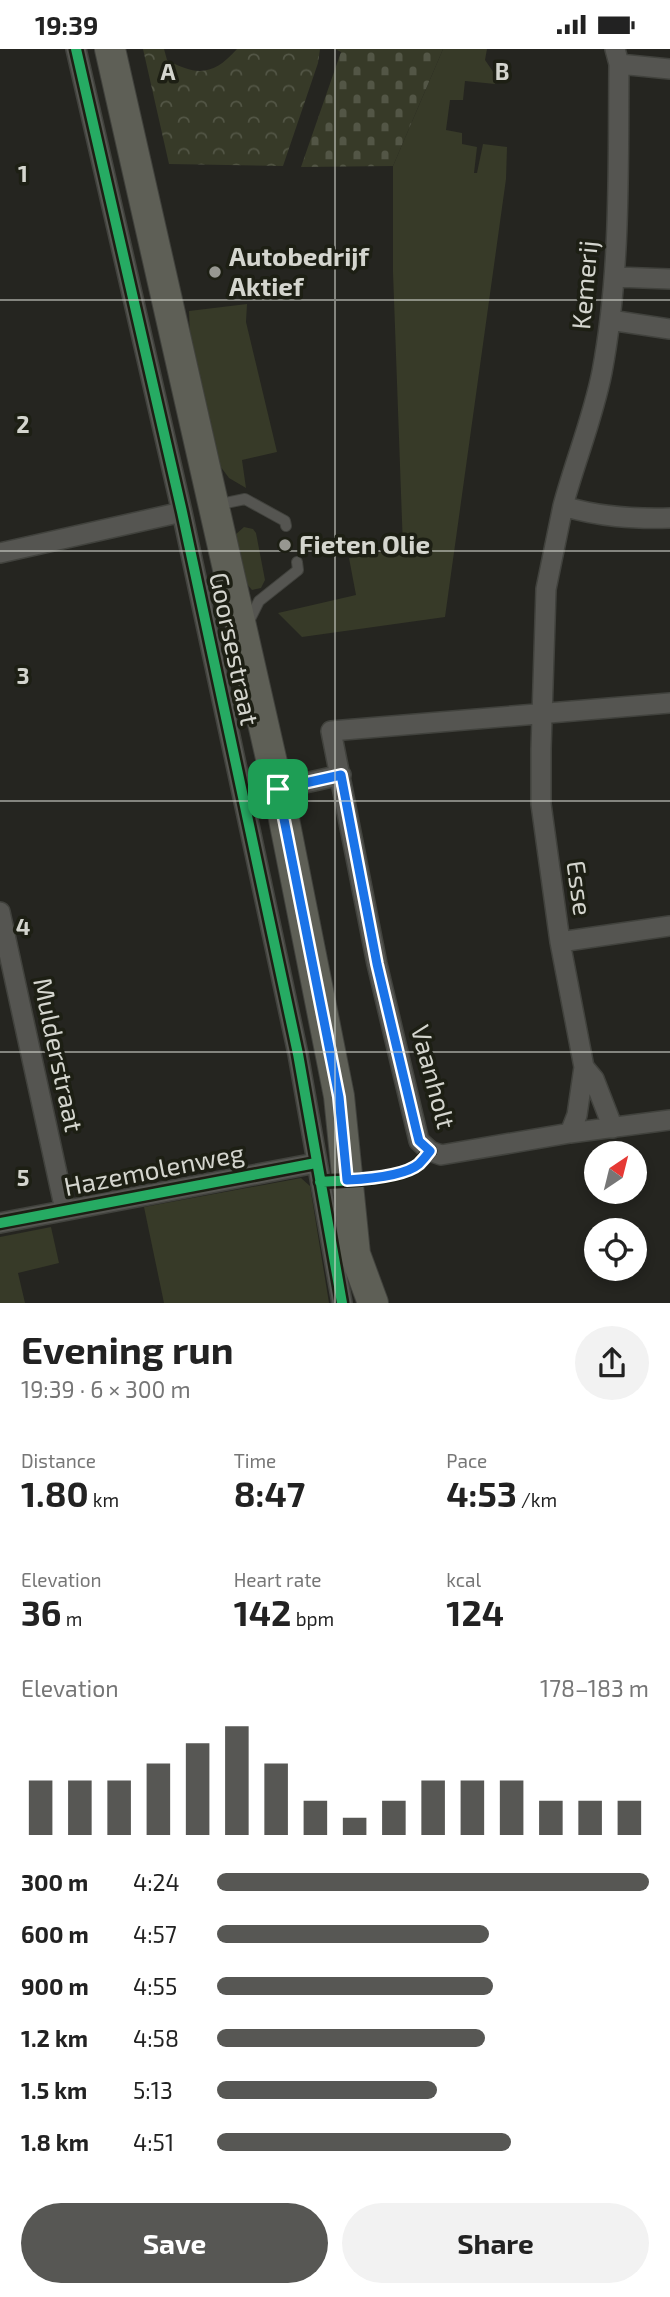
<!DOCTYPE html>
<html lang="en">
<head>
<meta charset="utf-8">
<style>
  body { margin:0; font-family:"Exo 2",sans-serif; background:#f2f2f2; color:#222; height:100vh; display:flex; flex-direction:column; font-size:26px; white-space:nowrap }
  * { box-sizing:border-box; margin:0 }
  p { font-size:23px; color:#767676 }
  .icon { flex:none; width:38px; height:38px; fill:none; stroke:currentColor; stroke-width:2; stroke-linecap:round; stroke-linejoin:round }
  .map { position:relative; height:1254px; overflow:hidden }
  .panel { display:flex; flex-direction:column; background:#fff; flex:1 }
  .panel>* { flex:none }
  .needle { width:46px; rotate:35deg }
  .fabs { position:absolute; left:584px; top:1092px; display:grid; gap:14px }
  .fabs a { display:grid; place-items:center; width:63px; height:63px; border-radius:50%; background:#fff; box-shadow:0 4px 10px #0003; font-size:35px }
  .pin { position:absolute; display:grid; place-items:center; width:60px; height:60px; color:#fff; margin:-30px; border-radius:14px; box-shadow:0 4px 10px #0006 }
  .round { display:grid; place-items:center; flex:none; width:74px; height:74px; border-radius:37px; background:#f2f2f2 }
  .summary { display:flex; align-items:center; justify-content:space-between; height:119px; padding:0 21px }
  h1 { font-size:38px; font-weight:700; line-height:52px }
  .stats { display:grid; grid-template-columns:repeat(3,1fr); gap:10px; height:119px; padding:7px 21px }
  .stats div { display:grid; align-content:center }
  .stats b { font-size:35px; font-weight:700 }
  .stats small { font-size:19px; font-weight:400 }
  .stats p { font-size:19px }
  .chart { height:196px; padding:14px 21px }
  .chart p { display:flex; justify-content:space-between }
  .chart svg { width:100%; height:126px; margin-top:7px; stroke:#575754; stroke-width:6 }
  .action { display:flex; gap:14px; margin-top:auto; padding:14px 21px }
  .action a { flex:1; height:80px; border-radius:42px; background:#575754; color:#fff; font-size:28px; font-weight:700; line-height:80px; text-align:center }
  .action a+a { background:#f2f2f2; color:#222 }
  ul { padding:0 21px; list-style:none; font-size:23px }
  li { display:grid; grid-template-columns:112px 84px 1fr; align-items:center; height:52px }
  li i { height:18px; border-radius:9px; background:#575754 }
  .status { display:flex; justify-content:space-between; align-items:center; height:49px; padding:0 35px; background:#fff; direction:ltr }
  .status svg { height:19px; fill:currentColor }
  .map>svg:first-child { display:block }
</style>
</head>
<body>
<div class="status"><b>19:39</b><svg viewBox="0 0 49 12"><path d="M0 12V9h3v3zM5 12V6h3v6zM10 12V3h3v9zM15 12V0h3v12zM26 1h20v11H26zM47 4h2v5h-2z"/></svg></div>
<div class="map">
<svg width="670" height="1254" viewBox="0 0 670 1254">
  <defs>
    <pattern id="cemetery-stones" width="16" height="16" patternUnits="userSpaceOnUse" patternTransform="scale(1.75)"><rect width="16" height="16" fill="#373a28"/><path d="M2 7V4a2 2 0 0 1 4 0v3zM10 15v-3a2 2 0 0 1 4 0v3z" fill="#535646"/></pattern>
    <pattern id="park-crowns" width="20" height="18" patternUnits="userSpaceOnUse" patternTransform="scale(1.75)"><rect width="20" height="18" fill="#373a28"/><path d="M2 6a3 3 0 1 1 6 0M12 15a3 3 0 1 1 6 0" fill="none" stroke="#535646"/></pattern>
  </defs>
  <rect width="100%" height="100%" fill="#252520"/>
  <path fill="#373a28" d="M443 0H487L485 11 494 24 495 35 465 32 463 51H450L446 81 462 84V95L477 98 474 124H477L483 95 507 98 506 130 445 568 302 588 278 564 356 546 349 509 403 499 393 223V117Z
    M247 255 246 273 277 403 242 411 246 439 229 429 217 413 190 290 189 262Z
    M244 478 253 480 256 484 265 531 261 539 252 541 246 534 235 486Z
    M301 1129 310 1137 329 1254H164L144 1158Z
    M51 1178 59 1214 18 1224 25 1254H0V1188Z"/>
  <path fill="url(#cemetery-stones)" d="M335 0H443L393 117 301 118 341 3Z"/>
  <path fill="url(#park-crowns)" d="M143 0H164L167 11C197 27 213 27 237 0H320L318 14 283 117 169 115Z"/>
  <g fill="none" stroke-linecap="round" stroke-linejoin="round">
    <defs>
      <path id="service" d="M216 456 245 450 285 472 286 477
        M248 574 259 552 298 521 297 513"/>
      <path id="minor" d="M76 0 182 463 298 1005 342 1254
        M615 0 619 15 670 20
        M619 15C618 118 621 222 602 323 593 369 575 412 563 457 599 468 633 470 670 469
        M616 228 670 230
        M610 271 670 280
        M563 457 546 540 541 700V755L560 893 584 1018 577 1066 570 1084
        M0 504 182 463
        M670 654 331 682 377 915 419 1092 430 1102 441 1106 570 1084 670 1071
        M278 740 341 726
        M0 863 65 1161
        M560 893 670 877
        M584 1018 594 1030 613 1079
        M0 1174 316 1114"/>
      <path id="primary" d="M110 0 278 740 339 1047 355 1205 373 1254"/>
    </defs>
    <use href="#service" stroke="#41423d" stroke-width="12"/>
    <use href="#minor" stroke="#41423d" stroke-width="22"/>
    <use href="#primary" stroke="#41423d" stroke-width="32"/>
    <use href="#service" stroke="#555551" stroke-width="10"/>
    <use href="#minor" stroke="#555551" stroke-width="19"/>
    <use href="#primary" stroke="#5e5f56" stroke-width="30"/>
    <defs>
      <path id="cycleway" d="M76 0 182 463 298 1005 342 1254
        M320 1133C348 1131 390 1132 415 1118 421 1114 425 1107 430 1102
        M0 1174 316 1114"/>
    </defs>
    <use href="#cycleway" stroke="#1d1f14" stroke-width="15"/>
    <use href="#cycleway" stroke="#26ab63" stroke-width="10"/>
  </g>
  <g fill="none" stroke-linecap="round" stroke-linejoin="round">
    <defs>
      <path id="route" d="M341 726 377 915 416 1080 419 1092 430 1102C427 1106 423 1111 419 1115 405 1127 366 1130 347 1131L339 1048 278 740Z"/>
    </defs>
    <use href="#route" stroke="#fff" stroke-width="14"/>
    <use href="#route" stroke="#1a73e8" stroke-width="9"/>
  </g>
  <path fill="none" stroke="#d4d5ce" stroke-width="2" stroke-opacity="0.55" d="M335 0V1254M0 251H670M0 502H670M0 752H670M0 1003H670"/>
  <g fill="#979791" stroke="#1d1f14" stroke-width="2.5">
    <circle cx="215" cy="223" r="7"/>
    <circle cx="285" cy="496" r="7"/>
  </g>
  <g text-anchor="middle" stroke-width="7" stroke-linejoin="round" paint-order="stroke">
    <g font-size="26" font-weight="bold" fill="#d4d5ce" stroke="#1d1f14" text-anchor="start">
      <text x="229" y="217">Autobedrijf<tspan x="229" dy="30">Aktief</tspan></text>
      <text x="299" y="505">Fieten Olie</text>
    </g>
    <g font-size="26" fill="#d4d5ce" stroke="#1d1f14">
      <text transform="translate(585 236) rotate(-85)" y="9">Kemerij</text>
      <text transform="translate(234 600) rotate(78)" y="9">Goorsestraat</text>
      <text transform="translate(579 839) rotate(82)" y="9">Esse</text>
      <text transform="translate(58 1006) rotate(78)" y="9">Mulderstraat</text>
      <text transform="translate(433 1028) rotate(75)" y="9">Vaanholt</text>
      <text transform="translate(154 1121) rotate(-11)" y="9">Hazemolenweg</text>
    </g>
  </g>
  <g font-size="23" text-anchor="middle" font-weight="bold" fill="#d4d5ce" stroke="#1d1f14" stroke-width="7" stroke-linejoin="round" paint-order="stroke">
    <text x="168" y="31">A</text>
    <text x="502" y="31">B</text>
    <text x="23" y="133">1</text>
    <text x="23" y="384">2</text>
    <text x="23" y="635">3</text>
    <text x="23" y="886">4</text>
    <text x="23" y="1137">5</text>
  </g>
</svg>
<div class="fabs">
<a><svg class="needle" viewBox="-14 -14 28 28"><path d="M0-13l5 13h-10z" fill="#e53935"/><path d="M0 13l5-13h-10z" fill="#767676"/></svg></a>
<a><svg class="icon" aria-label="locate" viewBox="0 0 24 24"><circle cx="12" cy="12" r="6"/><path d="M12 2v4M12 18v4M2 12h4M18 12h4"/></svg></a>
</div>
<div class="pin" style="left:278px;top:740px;background:#1e9e55"><svg class="icon" aria-label="arrive" viewBox="0 0 24 24"><path d="M6 21V4h12l-3 4 3 4H6"/></svg></div>
</div>
<section class="panel">
<div class="summary"><div><h1>Evening run</h1><p>19:39 · 6 × 300 m</p></div><a class="round"><svg class="icon" aria-label="share" viewBox="0 0 24 24"><path d="M12 15V3M7 8l5-5 5 5M5 13v7h14v-7"/></svg></a></div>
<div class="stats">
<div><p>Distance</p><b>1.80<small> km</small></b></div>
<div><p>Time</p><b>8:47</b></div>
<div><p>Pace</p><b>4:53<small> /km</small></b></div>
</div>
<div class="stats">
<div><p>Elevation</p><b>36<small> m</small></b></div>
<div><p>Heart rate</p><b>142<small> bpm</small></b></div>
<div><p>kcal</p><b>124</b></div>
</div>
<div class="chart"><p><span>Elevation</span>178–183 m</p>
<svg viewBox="0 0 160 44" preserveAspectRatio="none"><path d="M5 44V25M15 44V25M25 44V25M35 44V19M45 44V12M55 44V6M65 44V19M75 44V32M85 44V38M95 44V32M105 44V25M115 44V25M125 44V25M135 44V32M145 44V32M155 44V32"/></svg>
</div>
<ul>
<li><b>300 m</b>4:24<i style="width:100%"></i></li>
<li><b>600 m</b>4:57<i style="width:63%"></i></li>
<li><b>900 m</b>4:55<i style="width:64%"></i></li>
<li><b>1.2 km</b>4:58<i style="width:62%"></i></li>
<li><b>1.5 km</b>5:13<i style="width:51%"></i></li>
<li><b>1.8 km</b>4:51<i style="width:68%"></i></li>
</ul>
<div class="action"><a>Save</a><a>Share</a></div>
</section>
</body>
</html>
